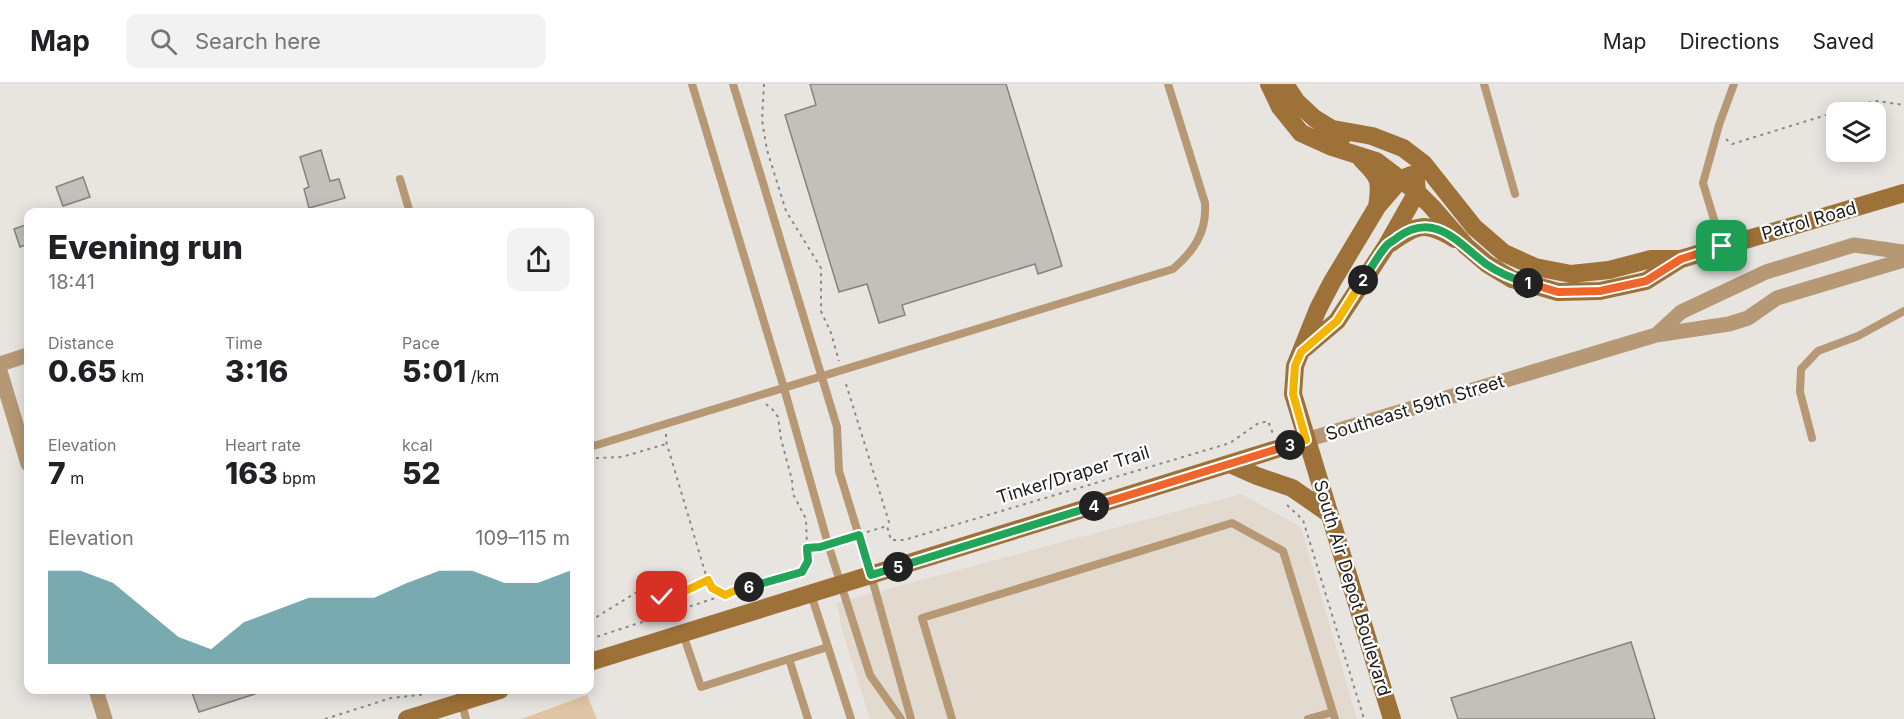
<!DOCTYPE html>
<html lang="en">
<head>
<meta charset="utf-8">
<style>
  body { margin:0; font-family:Inter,sans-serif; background:#f2f2f2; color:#202124; height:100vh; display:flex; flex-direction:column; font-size:22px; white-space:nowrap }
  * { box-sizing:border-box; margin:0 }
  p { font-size:20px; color:#757577 }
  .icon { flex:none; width:33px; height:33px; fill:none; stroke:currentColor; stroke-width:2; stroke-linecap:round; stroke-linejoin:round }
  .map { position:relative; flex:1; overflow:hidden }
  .details { position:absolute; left:24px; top:124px; width:570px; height:486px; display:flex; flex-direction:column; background:#fff; border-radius:12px; box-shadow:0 3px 15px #0003 }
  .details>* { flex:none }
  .tools { position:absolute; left:1826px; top:18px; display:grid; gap:12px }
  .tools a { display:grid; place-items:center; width:60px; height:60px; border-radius:12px; background:#fff; box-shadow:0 3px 15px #0003; font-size:30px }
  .pin { position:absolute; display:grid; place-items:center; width:51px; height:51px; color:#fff; margin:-26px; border-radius:12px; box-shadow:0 3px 9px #0006 }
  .km { position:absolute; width:30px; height:30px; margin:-15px; border-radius:50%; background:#222; color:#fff; font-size:16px; line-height:30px; text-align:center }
  .round { display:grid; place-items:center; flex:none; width:63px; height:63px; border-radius:12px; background:#f2f2f2 }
  .headline { display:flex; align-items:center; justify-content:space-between; height:102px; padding:0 24px }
  h1 { font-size:33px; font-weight:800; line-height:45px }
  .metrics { display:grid; grid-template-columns:repeat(3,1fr); gap:9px; height:102px; padding:6px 24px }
  .metrics div { display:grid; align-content:center }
  .metrics b { font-size:30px; font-weight:800 }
  .metrics small { font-size:16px; font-weight:400 }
  .metrics p { font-size:16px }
  .chart { height:168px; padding:12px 24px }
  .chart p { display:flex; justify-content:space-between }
  .chart svg { width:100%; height:108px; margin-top:6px; fill:#40878e; opacity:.7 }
  header { display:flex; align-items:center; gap:36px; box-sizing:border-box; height:84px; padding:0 30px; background:#fff; border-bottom:2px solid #e0e0e0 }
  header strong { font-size:28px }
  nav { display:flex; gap:33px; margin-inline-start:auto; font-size:21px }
  .search { width:420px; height:54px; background:#f2f2f2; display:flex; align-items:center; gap:15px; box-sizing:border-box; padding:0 21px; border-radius:12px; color:#757577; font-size:22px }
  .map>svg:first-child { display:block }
</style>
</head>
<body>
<header>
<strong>Map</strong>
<div class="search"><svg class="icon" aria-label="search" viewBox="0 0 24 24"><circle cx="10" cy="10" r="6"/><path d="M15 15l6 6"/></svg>Search here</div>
<nav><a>Map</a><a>Directions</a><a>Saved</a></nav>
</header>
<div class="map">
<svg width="1904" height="635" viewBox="0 0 1904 635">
  <rect width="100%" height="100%" fill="#e8e5e1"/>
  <path fill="#e2d9cf" d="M1241 410 1301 443 1357 635H870L844 553 836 519Z"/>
  <path fill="#e1c6a6" d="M587 611 597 635H521Z"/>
  <path fill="#c3bfbb" stroke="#86827f" stroke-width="1.5" d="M810 0H1006L1062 182 1038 190 1035 180 902 221 905 231 879 239 867 200 839 208 785 31 816 21Z
    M321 66 330 97 339 95 345 114 309 124 304 105 309 103 300 73Z
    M83 93 90 113 63 122 56 103Z
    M28 140V160L20 163 14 145Z
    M1631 558 1655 635H1458L1451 614Z
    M191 606H257L258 609 199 628Z"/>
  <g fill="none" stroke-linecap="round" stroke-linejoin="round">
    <path stroke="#8a8885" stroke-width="2" stroke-dasharray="3 4.5" stroke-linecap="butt" d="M764 0 762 36 767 66 786 127 821 184V227L831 249 839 277
      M1726 55 1732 60 1862 20 1877 17 1904 21
      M846 300 889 438 887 442
      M766 320 773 326 778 333 781 355 792 396 793 410 806 435 807 463
      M666 350V357L708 498 712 504 723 510
      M590 379 597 374 622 373 666 360
      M1287 421 1303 436 1364 635
      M867 448 887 442 891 456H904L1230 359 1257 340 1268 337 1273 350
      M590 537 637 508H648L662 513H672L708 496
      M590 555 737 507 742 503H751L802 487 808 477 807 463H819
      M325 635 391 614 420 611 435 606"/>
    <path stroke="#b69874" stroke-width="8" d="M692 0 784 304 828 460 870 591 901 635
      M733 0 837 343 839 387 871 491 911 635
      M1484 0 1515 110
      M400 95 410 129
      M1722 162 1703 99 1719 41 1734 0
      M1812 354 1800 308 1801 285 1818 267 1858 252 1904 227
      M590 363 1173 185C1194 167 1207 148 1205 119L1168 0
      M811 510 851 635
      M683 550 701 603 789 575 808 635
      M789 575 828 563
      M462 619 466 635
      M952 635 922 534 1232 439 1283 467 1335 635
      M1308 635 1333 628"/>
    <path stroke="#b69874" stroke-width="15" d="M1656 251 1681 228 1766 188 1854 161 1904 168
      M0 280 28 271
      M0 287 28 380
      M1306 356 1656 251 1729 240 1748 234 1777 214 1904 176
      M96 606 105 635"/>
    <path stroke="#9e7139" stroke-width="18" d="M1269 0 1280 23 1301 49 1332 63 1376 77 1417 108 1432 123 1466 162 1487 180 1512 195 1558 208 1600 207 1646 197 1681 175 1904 109
      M1285 0 1296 17 1314 34 1343 52
      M1333 45 1372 52 1403 64 1424 80 1474 143 1504 169 1535 183 1571 190 1609 186 1651 175H1681
      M1361 75C1380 94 1381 96 1377 123
      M1391 159C1417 140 1426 137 1455 155
      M1304 265 1337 237 1387 161 1417 108 1416 97
      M1230 380 1257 392 1292 404 1328 429
      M590 578 1306 356
      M407 635 500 606
      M1392 635 1293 310 1295 282 1318 225 1332 198 1377 123 1401 95 1411 91"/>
  </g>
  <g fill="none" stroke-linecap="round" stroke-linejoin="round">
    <defs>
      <path id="split-1" d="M1528 199 1558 208 1600 207 1646 197 1681 175 1722 162"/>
      <path id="split-2" d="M1363 196C1371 185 1378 171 1387 161 1390 158 1395 156 1398 153 1435 127 1458 159 1486 180 1499 189 1513 195 1528 199"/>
      <path id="split-3" d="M1290 361 1306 356 1293 310 1295 282 1301 268 1337 237 1363 196"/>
      <path id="split-4" d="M1094 422 1290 361"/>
      <path id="split-5" d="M898 483 1094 422"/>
      <path id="split-6" d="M749 503 802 488 808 477 807 464 820 463 859 451 871 491 898 483"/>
      <path id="split-7" d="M662 513 679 510 708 496 712 504 725 511C733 508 741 502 749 503"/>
    </defs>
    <use href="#split-1" stroke="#fff" stroke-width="12"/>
    <use href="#split-2" stroke="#fff" stroke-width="12"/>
    <use href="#split-3" stroke="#fff" stroke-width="12"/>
    <use href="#split-4" stroke="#fff" stroke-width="12"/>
    <use href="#split-5" stroke="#fff" stroke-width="12"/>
    <use href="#split-6" stroke="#fff" stroke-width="12"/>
    <use href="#split-7" stroke="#fff" stroke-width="12"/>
    <use href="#split-1" stroke="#f0652b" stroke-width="8"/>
    <use href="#split-2" stroke="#22a559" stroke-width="8"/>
    <use href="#split-3" stroke="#f5b400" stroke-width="8"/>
    <use href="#split-4" stroke="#f0652b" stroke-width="8"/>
    <use href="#split-5" stroke="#22a559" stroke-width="8"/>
    <use href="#split-6" stroke="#22a559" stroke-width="8"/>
    <use href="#split-7" stroke="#f5b400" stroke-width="8"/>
  </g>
  <g text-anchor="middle" stroke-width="4.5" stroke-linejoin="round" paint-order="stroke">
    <g font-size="18" fill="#1e1c1b" stroke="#fff">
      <text transform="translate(1809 137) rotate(-16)" y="6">Patrol Road</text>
      <text transform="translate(1415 324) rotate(-17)" y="6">Southeast 59th Street</text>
      <text transform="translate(1073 391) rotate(-17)" y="6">Tinker/Draper Trail</text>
      <text transform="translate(1352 504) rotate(73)" y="6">South Air Depot Boulevard</text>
    </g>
  </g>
</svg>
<div class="tools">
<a><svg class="icon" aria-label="layers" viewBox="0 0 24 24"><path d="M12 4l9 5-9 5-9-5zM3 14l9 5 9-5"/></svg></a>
</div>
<div class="pin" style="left:1722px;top:162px;background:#1e9e55"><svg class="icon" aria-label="arrive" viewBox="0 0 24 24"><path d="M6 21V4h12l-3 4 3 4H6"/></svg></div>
<div class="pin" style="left:662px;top:513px;background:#d93025"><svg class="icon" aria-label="check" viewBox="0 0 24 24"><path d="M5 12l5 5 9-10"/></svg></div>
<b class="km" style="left:1528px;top:199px">1</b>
<b class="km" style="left:1363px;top:196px">2</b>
<b class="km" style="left:1290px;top:361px">3</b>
<b class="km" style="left:1094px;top:422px">4</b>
<b class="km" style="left:898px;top:483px">5</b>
<b class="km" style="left:749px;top:503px">6</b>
<section class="details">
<div class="headline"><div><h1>Evening run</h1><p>18:41</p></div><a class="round"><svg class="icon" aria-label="share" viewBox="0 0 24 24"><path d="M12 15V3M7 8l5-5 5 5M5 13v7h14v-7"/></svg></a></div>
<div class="metrics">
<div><p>Distance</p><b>0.65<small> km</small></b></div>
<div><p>Time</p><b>3:16</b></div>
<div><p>Pace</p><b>5:01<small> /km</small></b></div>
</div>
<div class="metrics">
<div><p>Elevation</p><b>7<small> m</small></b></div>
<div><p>Heart rate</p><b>163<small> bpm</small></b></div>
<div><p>kcal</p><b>52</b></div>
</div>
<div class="chart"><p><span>Elevation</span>109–115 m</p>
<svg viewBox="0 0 160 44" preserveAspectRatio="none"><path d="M0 44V6L10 6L20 11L30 22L40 33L50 38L60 27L70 22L80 17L90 17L100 17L110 11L120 6L130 6L140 11L150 11L160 6V44z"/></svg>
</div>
</section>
</div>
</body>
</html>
